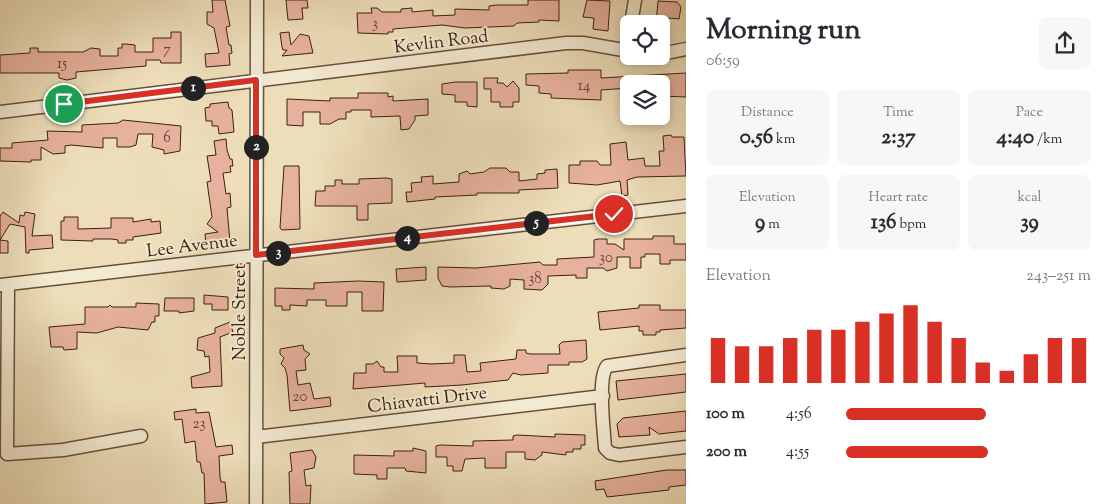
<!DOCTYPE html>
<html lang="en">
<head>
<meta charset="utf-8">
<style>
  body { margin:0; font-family:"Sorts Mill Goudy",serif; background:#f7f7f7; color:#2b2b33; height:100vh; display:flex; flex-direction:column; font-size:19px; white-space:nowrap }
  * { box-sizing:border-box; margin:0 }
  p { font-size:16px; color:#7c7c81 }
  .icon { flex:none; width:28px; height:28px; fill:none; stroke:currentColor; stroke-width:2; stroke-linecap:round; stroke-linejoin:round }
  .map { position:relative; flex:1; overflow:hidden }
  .sheet { display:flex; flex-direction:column; background:#fff; width:425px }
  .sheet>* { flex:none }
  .controls { position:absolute; left:620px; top:15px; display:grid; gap:10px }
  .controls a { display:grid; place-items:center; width:50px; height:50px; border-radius:8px; background:#fff; box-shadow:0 2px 8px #0003; font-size:25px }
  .pin { position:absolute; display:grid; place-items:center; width:42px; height:42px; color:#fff; margin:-21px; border:2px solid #fff; border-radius:50%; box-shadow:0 1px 5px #0007 }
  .km { position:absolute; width:25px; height:25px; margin:-12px; border-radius:50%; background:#222; color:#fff; font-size:14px; line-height:25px; text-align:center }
  .round { display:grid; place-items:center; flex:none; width:52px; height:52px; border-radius:8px; background:#f7f7f7 }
  .head { display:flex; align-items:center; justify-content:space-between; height:85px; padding:0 20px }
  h1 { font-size:28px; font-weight:800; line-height:38px }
  .figures { display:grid; grid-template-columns:repeat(3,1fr); gap:8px; height:85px; padding:5px 20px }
  .figures div { display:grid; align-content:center; border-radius:8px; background:#f7f7f7; text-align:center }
  .figures b { font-size:21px; font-weight:800 }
  .figures small { font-size:14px; font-weight:400 }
  .figures p { font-size:14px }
  .chart { height:140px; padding:10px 20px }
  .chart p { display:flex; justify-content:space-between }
  .chart svg { width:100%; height:90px; margin-top:5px; stroke:#d93025; stroke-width:6 }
  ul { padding:0 20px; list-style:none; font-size:16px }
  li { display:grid; grid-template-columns:80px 60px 1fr; align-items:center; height:38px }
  li i { height:12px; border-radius:6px; background:#d93025 }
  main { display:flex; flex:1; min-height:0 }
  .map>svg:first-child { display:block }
</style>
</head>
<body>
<main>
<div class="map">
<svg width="686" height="504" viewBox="0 0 686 504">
  <rect width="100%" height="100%" fill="#eddeb9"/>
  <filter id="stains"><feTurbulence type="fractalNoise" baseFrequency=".004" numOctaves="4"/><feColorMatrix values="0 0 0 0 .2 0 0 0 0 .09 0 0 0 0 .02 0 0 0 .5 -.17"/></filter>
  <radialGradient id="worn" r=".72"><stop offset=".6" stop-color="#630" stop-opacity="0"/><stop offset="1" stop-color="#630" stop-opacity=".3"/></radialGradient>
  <path fill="#e7b29d" stroke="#3c2013" d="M212 0H225L230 26 226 27 229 45H231L232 53 229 54 230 65 206 67 205 54 219 53 214 28 207 24V12H213Z
    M286 0H307L308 8H302L303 19 288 20Z
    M528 0H559V21L539 20V22L517 23 514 26 465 28 442 25 393 29V32H388V34L358 33 357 13H372L371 8H377L382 12H401V9L412 8V12L433 10V16L455 15V9L489 10V6L497 5H528Z
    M587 0 610 1 608 31 593 29 594 18 583 17Z
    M658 1 677 2 681 7 679 19 668 18 667 41H661V24H656Z
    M171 32H181V63H161L160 60H146V66L76 72V78L67 80 59 78V73H0V55L30 53V48H38V52H83L91 48 100 49V56H118V48H122V44H126L135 45V52H153V38H171Z
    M289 32 291 45 300 34 309 36 313 53 282 56 287 50H283L282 47 280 33Z
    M568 70H601V78L686 73V97L661 96V84H629V88L601 90V100L551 98V94L539 93V86L526 85V74L568 73Z
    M484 78H498L497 83H503L507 87 513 81 519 88V102H513V107H500V102H491V89H484Z
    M455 82H477V107L467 106V102H455V95L442 94V84Z
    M358 93H388V97L393 96V101L428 99V115L415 116V120L409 129 401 130 400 116 371 117V110H351V112H346V119H339L330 124H320V112H303V126L287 125V99L330 101V98H358Z
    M228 102 229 108 232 110 234 132 219 134 218 126H212V121H206L205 108 210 107V104Z
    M123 120 181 126 180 151 164 154V150L152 147 153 134H138L136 145 130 147H117V138H103V148L71 145 65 146V153L53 154 41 147V160H31V162L0 161V148H12V143L48 140 47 131 82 132V125L118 123Z
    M671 135 672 137H684L686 176 637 177 627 180 628 195 622 196 620 181 597 185 569 183V165H580V161H597L600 165H611L610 144 626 142 628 160 644 158 645 166H660L659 151H664L663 136Z
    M226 139 227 150 230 159H232L233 166H230L231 172 223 173 226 194 230 193 231 207 227 208 230 242 206 244 205 234 218 232 207 224 212 217 207 182 211 181 207 156 216 155 214 141Z
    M284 166H299L300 229 282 230 280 228Z
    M490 168H506L510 172H519V181L537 179V174L545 173V170L557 169 558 188 519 190V193H477V195L435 197V199L407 202 406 192H412L411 183 422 182 421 177 433 176V184L459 182V174L467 171 470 174 484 172Z
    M386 178 392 179V203L368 204V220H357V206H315L316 191H325V186H335V180H342V184H359V179Z
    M3 212 19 223 20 215 24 216 25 212 35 214 32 236 52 235 53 248 29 250V253H26L25 227 10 224 0 240V216Z
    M64 217H78V229L111 228V218H133V222L151 219V222L160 221 161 233 133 237V240H126V243H118V240L112 239H93V241L61 240V221H64Z
    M653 236H674V244H686V260H670V264H660V254H645V257H641V268H630V257H617V268L607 271 603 268H587V278H576V275L548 276V284L542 290 524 289V280L510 279V286L504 289 491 288V286L450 287 442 286 438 278V267L476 268 540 262 543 265H557V259L594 257V240L598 239H607V244H615L624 250V239H653Z
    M0 240 8 241V253H0Z
    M426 267V280L397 282 396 269Z
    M358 281 384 282 383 311H362V292H347V306H326V300H307V306L290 305V310H282V306H275V288L314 289V283Z
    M204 295 228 297V310H212V304H204Z
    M165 298H194V311L179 313V311H164Z
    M136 303 159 304V316H155V322H152L148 330 118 327 97 333 77 332V349L64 350 63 347H51L49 327 85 324V307H108L110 305 112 307H136Z
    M639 305H660V310H686V328L660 330V332H656V335H643V331H639V326L600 330 598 312 639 308Z
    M230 322 233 332 220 337 222 386 192 388 191 377 210 372 209 356 205 357 204 351 197 350 198 338 215 333V328Z
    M586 340 587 359 582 362H569V365H548V373L521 375 513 373 508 380 462 385 425 387V383L353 389 354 373H366V364H373L377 361 381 367H384V372H398L397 356H417V363L431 364 454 363V355H465L467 372 481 371 480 363 516 359 517 350H526V353L530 354H560L559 345 562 342Z
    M303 345 304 350 310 354 305 359 306 370 296 371 298 385 310 383 314 399 330 397 331 406 290 411 287 375 285 368 281 364 284 358 280 354V349Z
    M686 374V392L618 400 616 381Z
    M196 409V413L209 412 216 447 232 445 233 454 219 456 220 477 221 482H225L227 502 205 504 204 473H202L200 462H197L195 441 185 443 182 419 175 420 174 412Z
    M686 411V431L659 434 649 427 650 435 619 437 617 424 623 418Z
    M555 434 585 435V445H581V449H573V452H566V455L542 452V455L535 460 525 459V452H506V468H485V458L465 459 462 471H453V466H447V457H436V446L440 445 473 446V441L513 440V436L517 435 555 437Z
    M413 448 426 451V473L406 471 405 468H387V479H377V475L354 474V455L394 456V451H413Z
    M312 450 316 457 314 468 304 470 306 486 311 485 310 504H290L289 472 292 471 290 453Z
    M667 470H686V485L669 487V490L607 497 604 489 596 490 595 481Z"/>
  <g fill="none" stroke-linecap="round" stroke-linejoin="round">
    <defs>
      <path id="minor" d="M631 24 635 0
        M661 54 686 49
        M0 112 566 43H583L629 51
        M0 285 686 206
        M8 285 7 454 63 450 141 436
        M686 355 607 366C597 379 604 430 605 448L610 453 619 455 686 447
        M256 437 603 396
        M256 504 257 0"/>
    </defs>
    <use href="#minor" stroke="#68503c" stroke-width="15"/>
    <use href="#minor" stroke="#f3ead2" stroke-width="12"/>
  </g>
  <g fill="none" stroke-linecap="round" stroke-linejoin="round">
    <defs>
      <path id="route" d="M64 104 256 80V255L614 214"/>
    </defs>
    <use href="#route" stroke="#fff" stroke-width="10"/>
    <use href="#route" stroke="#d93025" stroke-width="6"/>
  </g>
  <g text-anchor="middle" stroke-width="4" stroke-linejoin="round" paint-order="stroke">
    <g font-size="15" fill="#674436">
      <text x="375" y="28">3</text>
      <text x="167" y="54">7</text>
      <text x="62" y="68">15</text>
      <text x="584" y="90">14</text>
      <text x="167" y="142">6</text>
      <text x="606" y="262">30</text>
      <text x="535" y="283">38</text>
      <text x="300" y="401">20</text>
      <text x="199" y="428">23</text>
    </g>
    <g font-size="18" fill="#3c2013" stroke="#f3ead2">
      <text transform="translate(441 41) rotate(-7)" y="6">Kevlin Road</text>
      <text transform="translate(192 245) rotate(-7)" y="6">Lee Avenue</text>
      <text transform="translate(239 312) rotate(-90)" y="6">Noble Street</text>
      <text transform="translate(427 399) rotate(-7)" y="6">Chiavatti Drive</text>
    </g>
  </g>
  <rect width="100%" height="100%" filter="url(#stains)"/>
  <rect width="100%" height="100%" fill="url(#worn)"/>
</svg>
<div class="controls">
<a><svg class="icon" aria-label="locate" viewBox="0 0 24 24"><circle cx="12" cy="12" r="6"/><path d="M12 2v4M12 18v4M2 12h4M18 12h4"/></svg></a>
<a><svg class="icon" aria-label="layers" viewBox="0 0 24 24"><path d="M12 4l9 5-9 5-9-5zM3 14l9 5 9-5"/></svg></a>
</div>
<div class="pin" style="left:64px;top:104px;background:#1e9e55"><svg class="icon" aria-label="arrive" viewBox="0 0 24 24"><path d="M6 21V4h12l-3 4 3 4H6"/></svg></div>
<div class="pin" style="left:614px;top:214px;background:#d93025"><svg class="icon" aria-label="check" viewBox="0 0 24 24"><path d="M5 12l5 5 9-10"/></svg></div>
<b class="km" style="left:193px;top:88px">1</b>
<b class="km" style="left:256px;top:147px">2</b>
<b class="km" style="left:278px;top:253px">3</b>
<b class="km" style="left:407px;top:238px">4</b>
<b class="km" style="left:536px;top:223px">5</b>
</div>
<section class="sheet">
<div class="head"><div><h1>Morning run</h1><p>06:59</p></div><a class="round"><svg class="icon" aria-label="share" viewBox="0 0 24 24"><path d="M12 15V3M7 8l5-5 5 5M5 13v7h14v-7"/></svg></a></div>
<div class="figures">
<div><p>Distance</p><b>0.56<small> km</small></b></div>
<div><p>Time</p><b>2:37</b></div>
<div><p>Pace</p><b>4:40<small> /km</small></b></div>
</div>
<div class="figures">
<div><p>Elevation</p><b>9<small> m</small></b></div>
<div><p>Heart rate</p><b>136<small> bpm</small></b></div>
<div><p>kcal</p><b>39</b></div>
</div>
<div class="chart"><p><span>Elevation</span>243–251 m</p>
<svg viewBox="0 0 160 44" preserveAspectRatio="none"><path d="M5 44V22M15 44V26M25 44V26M35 44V22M45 44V18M55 44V18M65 44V14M75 44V10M85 44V6M95 44V14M105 44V22M115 44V34M125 44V38M135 44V30M145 44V22M155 44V22"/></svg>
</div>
<ul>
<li><b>100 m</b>4:56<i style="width:57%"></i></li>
<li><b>200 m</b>4:55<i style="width:58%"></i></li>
</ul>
</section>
</main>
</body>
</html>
